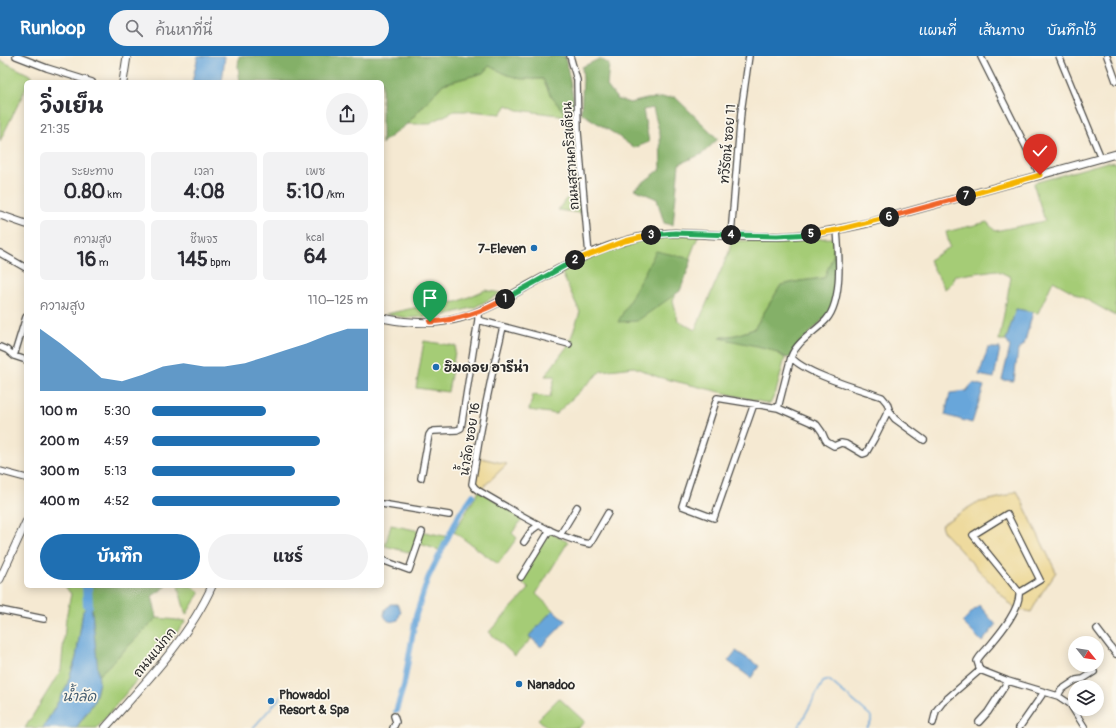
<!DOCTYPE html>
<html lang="th">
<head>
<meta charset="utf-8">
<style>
  body { margin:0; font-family:Pangolin,"Playpen Sans Thai",sans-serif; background:#f2f2f3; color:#2b2b33; height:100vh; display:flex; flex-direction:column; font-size:15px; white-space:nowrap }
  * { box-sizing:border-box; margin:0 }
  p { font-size:13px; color:#7c7c81 }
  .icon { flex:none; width:22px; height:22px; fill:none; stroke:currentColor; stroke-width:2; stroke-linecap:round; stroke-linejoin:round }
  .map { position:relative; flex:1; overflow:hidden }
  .details { position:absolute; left:24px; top:24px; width:360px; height:508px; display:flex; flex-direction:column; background:#fff; border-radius:6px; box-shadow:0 2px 10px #0003 }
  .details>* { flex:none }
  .needle { width:26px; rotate:120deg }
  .tools { position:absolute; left:1068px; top:580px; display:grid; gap:8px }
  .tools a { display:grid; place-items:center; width:36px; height:36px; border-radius:50%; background:#fff; box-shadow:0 2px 10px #0003; font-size:20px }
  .pin { position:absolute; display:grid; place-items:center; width:34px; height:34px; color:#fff; margin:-41px -17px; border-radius:50% 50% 50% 0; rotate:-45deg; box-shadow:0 0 4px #0007 }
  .pin .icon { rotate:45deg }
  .km { position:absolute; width:20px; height:20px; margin:-10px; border-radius:50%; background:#222; color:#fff; font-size:11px; line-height:20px; text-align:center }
  .round { display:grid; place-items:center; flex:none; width:42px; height:42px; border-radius:21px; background:#f2f2f3 }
  .headline { display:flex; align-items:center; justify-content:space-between; height:68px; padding:0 16px }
  h1 { font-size:22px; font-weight:700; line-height:30px }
  .figures { display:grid; grid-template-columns:repeat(3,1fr); gap:6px; height:68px; padding:4px 16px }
  .figures div { display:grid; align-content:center; border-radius:6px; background:#f2f2f3; text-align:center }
  .figures b { font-size:20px; font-weight:700 }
  .figures small { font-size:11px; font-weight:400 }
  .figures p { font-size:11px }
  .chart { height:112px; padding:8px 16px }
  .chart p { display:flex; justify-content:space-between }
  .chart svg { width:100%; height:72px; margin-top:4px; fill:#1f6fb2; opacity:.7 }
  .cta { display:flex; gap:8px; margin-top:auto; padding:8px 16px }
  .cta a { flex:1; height:46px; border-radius:24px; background:#1f6fb2; color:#fff; font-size:16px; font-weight:700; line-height:46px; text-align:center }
  .cta a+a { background:#f2f2f3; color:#2b2b33 }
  ul { padding:0 16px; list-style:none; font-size:13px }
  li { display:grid; grid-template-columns:64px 48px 1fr; align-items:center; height:30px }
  li i { height:10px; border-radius:5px; background:#1f6fb2 }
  header { display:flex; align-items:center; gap:24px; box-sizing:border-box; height:56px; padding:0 20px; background:#1f6fb2; color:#fff }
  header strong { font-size:19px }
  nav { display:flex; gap:22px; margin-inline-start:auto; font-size:14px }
  .search { width:280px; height:36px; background:#f2f2f3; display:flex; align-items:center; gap:10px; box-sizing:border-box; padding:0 14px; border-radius:22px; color:#7c7c81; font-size:15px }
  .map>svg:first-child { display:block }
</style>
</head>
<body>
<header>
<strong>Runloop</strong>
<div class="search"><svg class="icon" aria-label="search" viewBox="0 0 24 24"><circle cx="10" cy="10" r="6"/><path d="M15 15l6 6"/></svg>ค้นหาที่นี่</div>
<nav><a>แผนที่</a><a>เส้นทาง</a><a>บันทึกไว้</a></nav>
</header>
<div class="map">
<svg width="1116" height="672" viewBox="0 0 1116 672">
  <rect width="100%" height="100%" fill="#fbf7ec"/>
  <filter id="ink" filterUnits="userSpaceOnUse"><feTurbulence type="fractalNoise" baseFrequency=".025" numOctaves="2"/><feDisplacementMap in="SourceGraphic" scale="8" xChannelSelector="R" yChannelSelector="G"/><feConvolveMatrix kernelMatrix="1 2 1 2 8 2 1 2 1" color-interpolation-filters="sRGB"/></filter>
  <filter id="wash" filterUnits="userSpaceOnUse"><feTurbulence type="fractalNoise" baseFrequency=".012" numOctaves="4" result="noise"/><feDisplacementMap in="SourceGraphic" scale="16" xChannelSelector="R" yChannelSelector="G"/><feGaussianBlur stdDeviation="0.9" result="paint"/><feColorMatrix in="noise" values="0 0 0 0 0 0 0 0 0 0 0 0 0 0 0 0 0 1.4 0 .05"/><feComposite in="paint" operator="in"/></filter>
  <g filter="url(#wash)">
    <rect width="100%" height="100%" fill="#f5e9d2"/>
    <path fill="#a5cc76" stroke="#687c50" d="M0 4 32 20 29 26H26V32L0 85Z
      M489 9C512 21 518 23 543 23L551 40 567 60 518 54 507 49 501 58 471 55H454L428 68H407L443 28 483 17Z
      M1107 106 1116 107V260L1053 225 1038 257 1016 253 1006 284H999L1011 221 996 214 954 220 952 227 945 233 929 204 950 191 946 176 987 166 995 175 1045 165 1035 133 1034 127Z
      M576 135 580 157 558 154 565 144Z
      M699 178 673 244 678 265 695 274 729 196 731 185 834 182 833 201 824 222 800 225 781 229 754 273 736 279 721 281 770 293 785 302 776 336 770 348 658 321 634 311 601 315 556 358 529 354 533 339 550 341 555 320H545L569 288 580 256 561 215 610 193 648 182Z
      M485 234 501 237 475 251 445 259 408 262 386 258 432 248 457 246Z
      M424 285 456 290 448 336 416 332Z
      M479 435 524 461 512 477 517 482 498 508 454 476Z
      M391 469 449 481 442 495 417 487 412 497 385 490Z
      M549 476 568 486 536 538 553 554 529 580 531 583 515 600 489 576 529 533 518 523 533 503Z
      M65 530H91V546L83 555 76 602 66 632 43 672H25L61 614 66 562 71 538Z
      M178 530H191L200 536 186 559Z
      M157 562 186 565 97 672H76C88 656 100 642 98 620Z
      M559 642 585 666 578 672H548L538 663Z"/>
    <path fill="#84b067" stroke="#586e49" d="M239 0H565L573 40 575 79 570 74 567 60 551 40 543 23H521L508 19 489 10 483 17 443 28 407 68 383 86 382 89V26H240L238 11Z
      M599 3 609 8 607 30 617 43 630 47 647 43 675 41 718 83 702 98 679 108 673 169 664 167 657 143 634 133 661 113 660 78 653 52 643 54 649 86 634 92 615 78 581 57 583 24 582 11Z
      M834 182 839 196 833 253 794 294 791 301 787 302 770 293 720 282 736 279 754 273 781 229 800 225 824 222 833 200Z
      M656 195 692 203 680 235 637 265 618 266Z
      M91 530H167L152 540 157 562 98 620 91 546Z"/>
    <path fill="#eeda9e" stroke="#8c8264" d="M476 401 507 408 479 435 475 432Z
      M1017 435 1056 516 1041 538 1031 556 1014 552 944 477 941 469 976 447 1003 441Z"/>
    <path fill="#68a6da" stroke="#4a6882" d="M198 0H225L222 26H192Z
      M1016 253 1033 256 1024 289 1018 294 1014 325 1002 324 1010 291 1006 284Z
      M988 292H1000L994 322 979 319Z
      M973 327 984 330 972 367 945 359 950 337 966 335Z
      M91 546 99 626 94 646 76 672H43L66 632 76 602 83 555Z
      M390 548H397L401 555 398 564C391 567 387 566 384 559L385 554Z
      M979 549 996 569 982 586 962 566Z
      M553 554 566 565 541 591 529 580Z
      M736 595 759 610 751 622 728 605Z"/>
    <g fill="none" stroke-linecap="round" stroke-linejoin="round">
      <path stroke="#68a6da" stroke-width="1.5" d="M253 672 285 636
        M798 672 823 626 829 624 871 660V666L867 672"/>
      <path stroke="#68a6da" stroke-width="5.5" d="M396 655 404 629 416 559 428 522 460 457 473 439"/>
      <path stroke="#68a6da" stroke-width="10" d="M87 530 88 549"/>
    </g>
  </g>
  <g filter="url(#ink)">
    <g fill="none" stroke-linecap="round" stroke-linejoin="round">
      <defs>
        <path id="minor" d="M16 0 47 12 92 26
          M570 0 577 24 578 76 589 199
          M1059 0 1101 102
          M1107 0 1116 25
          M981 1 1040 119
          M731 179 741 56 749 0
          M0 197 26 212
          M478 264 569 288
          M503 271C490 323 480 375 472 428L475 432 479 435C501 448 523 461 547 473 561 479 574 486 590 488L608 457
          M0 291 7 294 14 300 26 304
          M14 300 26 261
          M754 348 714 462 682 450 717 342 778 352 817 369 822 376 825 383 827 386 834 390 841 387 846 388 863 398 866 397 874 383 889 353 887 347 882 341C860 333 805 318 791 301 797 285 815 276 826 264 843 245 839 198 837 174
          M778 352 791 301
          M889 353 892 359 895 363 924 384
          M0 415 26 422
          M421 422 429 379 431 376 434 375 457 374 461 372 478 264V256
          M382 448 449 459
          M1007 458 1040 524 1022 535 1019 536 973 479Z
          M560 479 577 451
          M524 486 532 474 539 469
          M382 504 409 514 422 476
          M521 521 550 474
          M0 554 44 563
          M1097 573 1116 598
          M980 614 977 605C980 599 986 594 991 588 1001 576 1021 552 1019 536
          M1058 640 1061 634 1076 624 1083 623 1094 616
          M979 666 988 656 1008 625
          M933 667 936 655 942 647 980 614 1008 625 1058 640 1070 648 1085 672
          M393 672 396 666 394 660
          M1019 672 1044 636"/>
        <path id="tertiary" d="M123 26 127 0
          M0 159 26 168
          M382 262C407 267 436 269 460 262 486 255 508 241 531 228 576 203 623 178 675 177 713 179 751 182 789 180 816 178 842 173 868 167L1116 98
          M0 523 26 466
          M105 672C143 629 189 582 212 530"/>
      </defs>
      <use href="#minor" stroke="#494844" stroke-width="8"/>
      <use href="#tertiary" stroke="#494844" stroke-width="9"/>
      <use href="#minor" stroke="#fff" stroke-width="5.5"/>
      <use href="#tertiary" stroke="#fff" stroke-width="7"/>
    </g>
  </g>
  <g fill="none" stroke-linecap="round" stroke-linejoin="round" filter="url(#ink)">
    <defs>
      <path id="split-1" d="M430 266C457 264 481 257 505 243"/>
      <path id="split-2" d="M505 243 575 204"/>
      <path id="split-3" d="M575 204 625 185 651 179"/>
      <path id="split-4" d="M651 179 675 177 731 179"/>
      <path id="split-5" d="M731 179 777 180 811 178"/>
      <path id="split-6" d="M811 178 837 174 889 161"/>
      <path id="split-7" d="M889 161 966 140"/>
      <path id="split-8" d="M966 140 1040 119"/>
    </defs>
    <use href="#split-1" stroke="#fff" stroke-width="8"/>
    <use href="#split-2" stroke="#fff" stroke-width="8"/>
    <use href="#split-3" stroke="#fff" stroke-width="8"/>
    <use href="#split-4" stroke="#fff" stroke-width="8"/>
    <use href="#split-5" stroke="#fff" stroke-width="8"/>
    <use href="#split-6" stroke="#fff" stroke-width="8"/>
    <use href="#split-7" stroke="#fff" stroke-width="8"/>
    <use href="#split-8" stroke="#fff" stroke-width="8"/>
    <use href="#split-1" stroke="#f0652b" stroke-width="5"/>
    <use href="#split-2" stroke="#22a559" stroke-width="5"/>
    <use href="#split-3" stroke="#f5b400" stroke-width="5"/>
    <use href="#split-4" stroke="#22a559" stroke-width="5"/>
    <use href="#split-5" stroke="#22a559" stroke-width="5"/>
    <use href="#split-6" stroke="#f5b400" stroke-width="5"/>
    <use href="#split-7" stroke="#f0652b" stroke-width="5"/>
    <use href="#split-8" stroke="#f5b400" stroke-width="5"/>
  </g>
  <g fill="#1f6fb2" stroke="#fbf7ec" stroke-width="1.5">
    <circle cx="534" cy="192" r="4"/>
    <circle cx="436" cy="311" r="4"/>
    <circle cx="519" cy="628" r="4"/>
    <circle cx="271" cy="645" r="4"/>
  </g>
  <g text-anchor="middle" stroke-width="3.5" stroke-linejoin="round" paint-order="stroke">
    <g font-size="13" fill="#2b2b2b" stroke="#fbf7ec">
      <text transform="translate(727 88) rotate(-85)" y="5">ทวีรัตน์ ซอย 11</text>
      <text transform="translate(570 100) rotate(-94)" y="5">ถนนสุสานคริสเตียน</text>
      <text transform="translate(469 383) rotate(-81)" y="5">น้ำลัด ซอย 16</text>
      <text transform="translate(154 596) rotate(-51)" y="5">ถนนแม่กก</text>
    </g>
    <g font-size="13" font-weight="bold" fill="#2b2b2b" stroke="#fbf7ec" text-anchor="start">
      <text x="526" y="197" text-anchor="end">7-Eleven</text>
      <text x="444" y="316">ฮิมดอย อารีน่า</text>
      <text x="527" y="633">Nanadoo</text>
      <text x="279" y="643">Phowadol<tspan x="279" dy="15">Resort &amp; Spa</tspan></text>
    </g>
    <g font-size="14" font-style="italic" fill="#435c71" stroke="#fbf7ec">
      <text x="79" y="645">น้ำลัด</text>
    </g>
  </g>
</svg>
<div class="tools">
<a><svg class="needle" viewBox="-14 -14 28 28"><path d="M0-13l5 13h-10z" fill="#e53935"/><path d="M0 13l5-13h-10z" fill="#7c7c81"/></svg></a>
<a><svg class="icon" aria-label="layers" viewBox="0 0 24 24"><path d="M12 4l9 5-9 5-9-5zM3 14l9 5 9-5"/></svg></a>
</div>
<div class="pin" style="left:430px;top:266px;background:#1e9e55"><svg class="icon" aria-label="arrive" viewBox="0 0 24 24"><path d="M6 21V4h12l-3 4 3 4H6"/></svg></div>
<div class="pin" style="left:1040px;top:119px;background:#d93025"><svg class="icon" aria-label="check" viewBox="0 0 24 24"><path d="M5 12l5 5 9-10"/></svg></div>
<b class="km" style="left:505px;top:243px">1</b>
<b class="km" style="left:575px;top:204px">2</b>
<b class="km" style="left:651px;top:179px">3</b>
<b class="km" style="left:731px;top:179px">4</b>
<b class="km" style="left:811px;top:178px">5</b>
<b class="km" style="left:889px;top:161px">6</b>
<b class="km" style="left:966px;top:140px">7</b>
<section class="details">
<div class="headline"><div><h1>วิ่งเย็น</h1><p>21:35</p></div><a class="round"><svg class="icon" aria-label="share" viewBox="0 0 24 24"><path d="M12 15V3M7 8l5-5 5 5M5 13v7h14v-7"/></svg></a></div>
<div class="figures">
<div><p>ระยะทาง</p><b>0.80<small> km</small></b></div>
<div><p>เวลา</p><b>4:08</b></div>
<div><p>เพซ</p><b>5:10<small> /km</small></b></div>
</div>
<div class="figures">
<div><p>ความสูง</p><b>16<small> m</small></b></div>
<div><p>ชีพจร</p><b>145<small> bpm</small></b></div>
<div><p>kcal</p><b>64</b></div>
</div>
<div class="chart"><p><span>ความสูง</span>110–125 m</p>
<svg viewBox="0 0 160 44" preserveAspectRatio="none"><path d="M0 44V6L10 15L20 25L30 36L40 38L50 34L60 29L70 27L80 29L90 29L100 27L110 23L120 19L130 15L140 10L150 6L160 6V44z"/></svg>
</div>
<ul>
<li><b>100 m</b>5:30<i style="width:53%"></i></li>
<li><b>200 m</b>4:59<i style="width:78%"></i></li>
<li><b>300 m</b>5:13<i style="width:66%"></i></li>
<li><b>400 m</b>4:52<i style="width:87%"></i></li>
</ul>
<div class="cta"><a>บันทึก</a><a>แชร์</a></div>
</section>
</div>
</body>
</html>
